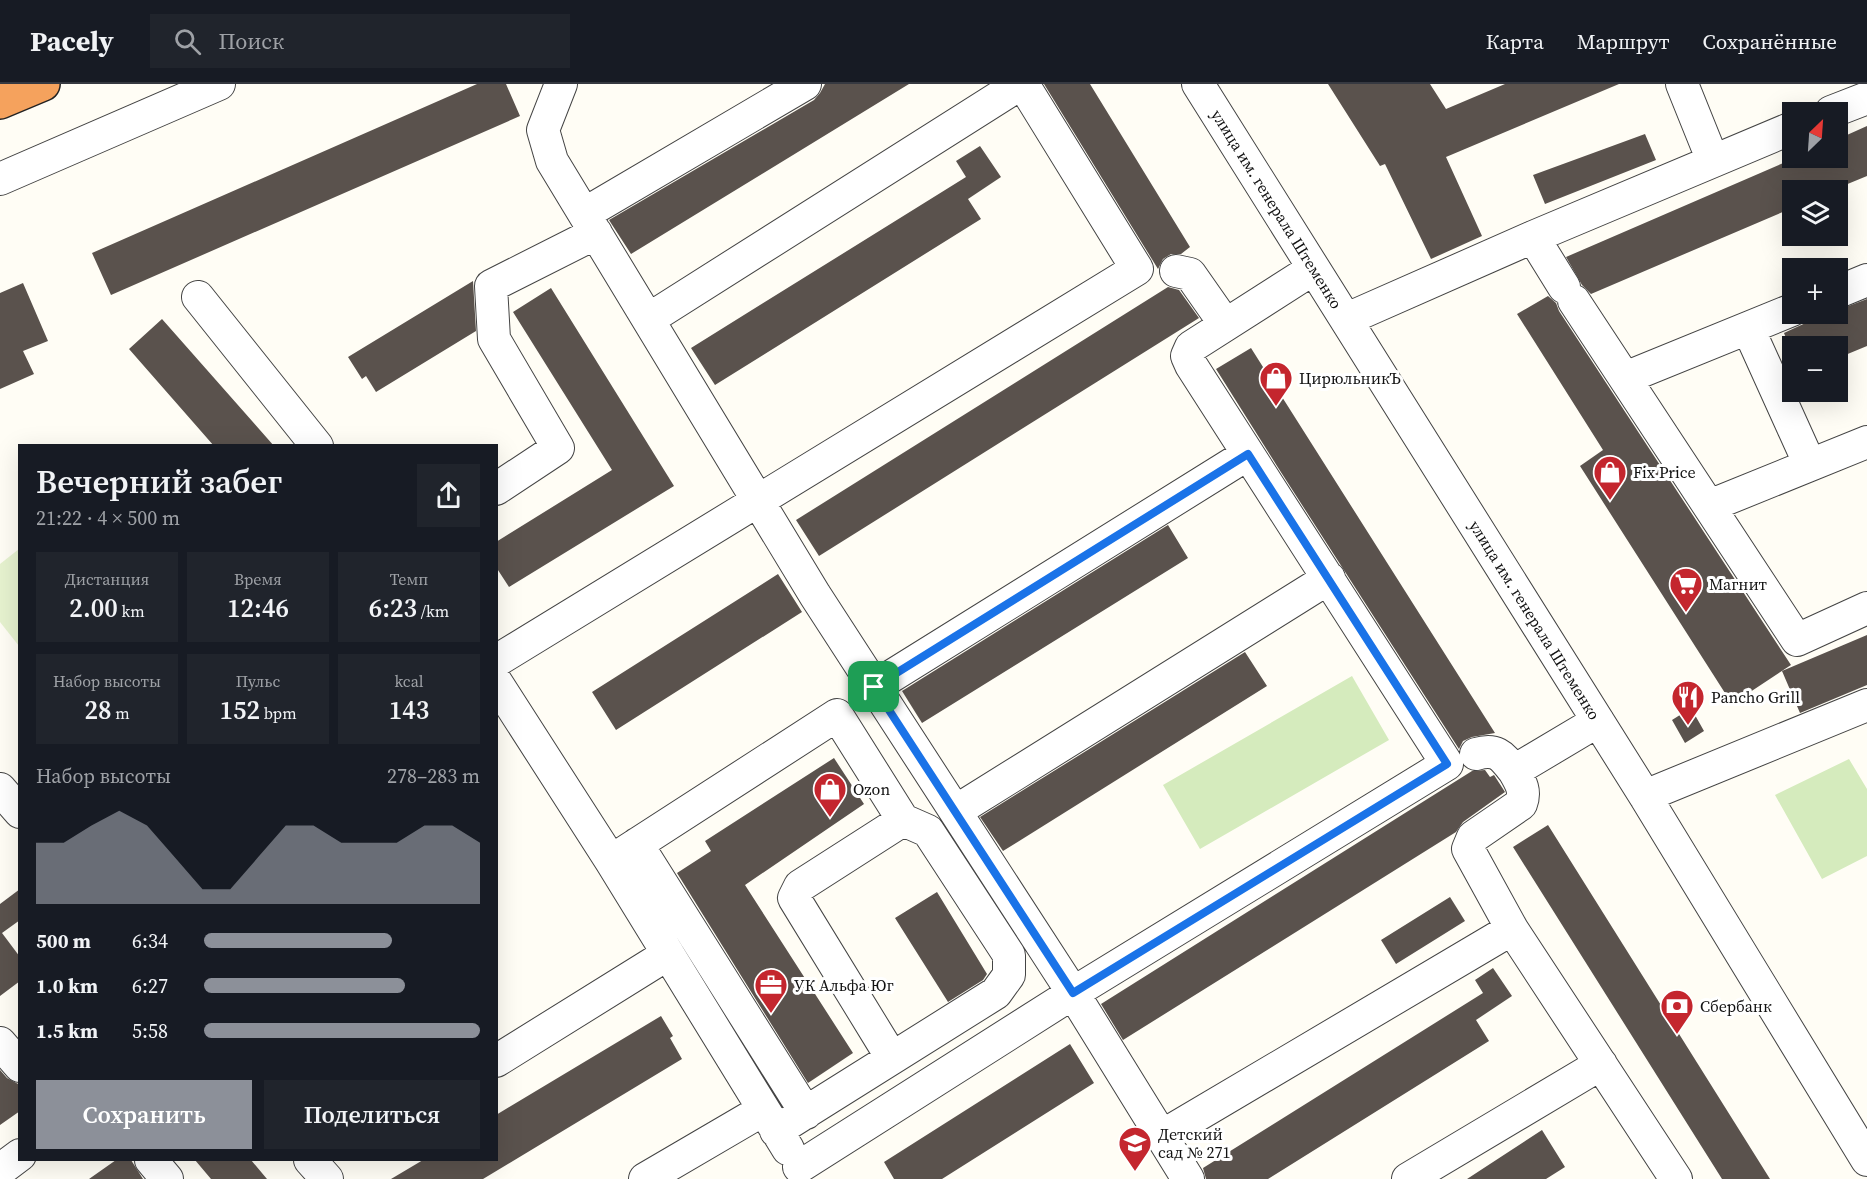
<!DOCTYPE html>
<html lang="ru">
<head>
<meta charset="utf-8">
<style>
  body { margin:0; font-family:"Source Serif 4",serif; background:#20242c; color:#f1f3f6; height:100vh; display:flex; flex-direction:column; font-size:22px; white-space:nowrap }
  * { box-sizing:border-box; margin:0 }
  p { font-size:20px; color:#9ea1a6 }
  .icon { flex:none; width:33px; height:33px; fill:none; stroke:currentColor; stroke-width:2; stroke-linecap:round; stroke-linejoin:round }
  .map { position:relative; flex:1; overflow:hidden }
  .details { position:absolute; left:18px; top:360px; width:480px; height:717px; display:flex; flex-direction:column; background:#171b24; border-radius:0px; box-shadow:0 6px 24px #0002 }
  .details>* { flex:none }
  .needle { width:39px; rotate:25deg }
  .buttons { position:absolute; left:1782px; top:18px; display:grid; gap:12px }
  .buttons a { display:grid; place-items:center; width:66px; height:66px; border-radius:0px; background:#171b24; box-shadow:0 6px 24px #0002; font-size:30px }
  .pin { position:absolute; display:grid; place-items:center; width:51px; height:51px; color:#fff; margin:-26px; border-radius:12px; box-shadow:0 3px 9px #0006 }
  .round { display:grid; place-items:center; flex:none; width:63px; height:63px; border-radius:0px; background:#20242c }
  .overview { display:flex; align-items:center; justify-content:space-between; height:102px; padding:0 18px }
  h1 { font-size:33px; font-weight:600; line-height:45px }
  .stats { display:grid; grid-template-columns:repeat(3,1fr); gap:9px; height:102px; padding:6px 18px }
  .stats div { display:grid; align-content:center; border-radius:0px; background:#20242c; text-align:center }
  .stats b { font-size:26px; font-weight:600 }
  .stats small { font-size:16px; font-weight:400 }
  .stats p { font-size:16px }
  .chart { height:168px; padding:12px 18px }
  .chart p { display:flex; justify-content:space-between }
  .chart svg { width:100%; height:108px; margin-top:6px; fill:#8c9099; opacity:.7 }
  .primary-button { display:flex; gap:12px; margin-top:auto; padding:12px 18px }
  .primary-button a { flex:1; height:69px; border-radius:0px; background:#8c9099; color:#fff; font-size:24px; font-weight:600; line-height:69px; text-align:center }
  .primary-button a+a { background:#20242c; color:#f1f3f6 }
  ul { padding:0 18px; list-style:none; font-size:20px }
  li { display:grid; grid-template-columns:96px 72px 1fr; align-items:center; height:45px }
  li i { height:15px; border-radius:8px; background:#8c9099 }
  header { display:flex; align-items:center; gap:36px; box-sizing:border-box; height:84px; padding:0 30px; background:#171b24; border-bottom:2px solid #363941 }
  header strong { font-size:28px }
  nav { display:flex; gap:33px; margin-inline-start:auto; font-size:21px }
  .search { width:420px; height:54px; background:#20242c; display:flex; align-items:center; gap:15px; box-sizing:border-box; padding:0 21px; border-radius:0px; color:#9ea1a6; font-size:22px }
  .map>svg:first-child { display:block }
</style>
</head>
<body>
<header>
<strong>Pacely</strong>
<div class="search"><svg class="icon" aria-label="search" viewBox="0 0 24 24"><circle cx="10" cy="10" r="6"/><path d="M15 15l6 6"/></svg>Поиск</div>
<nav><a>Карта</a><a>Маршрут</a><a>Сохранённые</a></nav>
</header>
<div class="map">
<svg width="1867" height="1095" viewBox="0 0 1867 1095">
  <rect width="100%" height="100%" fill="#fffdf5"/>
  <path fill="#d5ebbd" d="M1352 592 1389 656 1200 765 1163 701Z
    M1849 675 1867 705V772L1822 795 1775 711Z"/>
  <path fill="#e6f2cf" d="M19 465V562L0 538V480Z"/>
  <path fill="#5a524d" d="M477 0H506L520 32 111 211 92 169Z
    M825 0H909L631 170 609 136 814 16 820 9Z
    M1044 0H1090L1190 163 1181 170H1171L1163 175 1158 185Z
    M1328 0H1430L1446 25 1505 0H1619L1446 73 1482 152 1431 175 1385 80 1380 82Z
    M1867 42V92L1833 106H1792V124L1591 210 1582 201 1566 173 1795 74H1838V55Z
    M1645 50 1656 76 1545 120 1533 91Z
    M980 62 1001 93 968 115 981 135 715 301 691 264 966 93 956 77Z
    M473 197 476 247 376 308 366 292 362 295 348 273Z
    M23 199 48 257 23 267 34 290 0 305V209Z
    M1168 203 1179 206 1199 234 819 472 796 436Z
    M551 204 674 402 509 503 496 483V458L612 386 513 228Z
    M1548 212 1556 219 1559 227 1791 581 1732 620 1580 382 1603 366 1517 230Z
    M1867 215V262L1838 274V262H1789L1784 249 1825 230H1838V226Z
    M162 235 274 362H214L129 265Z
    M1251 264 1495 649 1472 653 1463 657 1459 665 1277 382 1216 285Z
    M1168 441 1188 474 922 639 902 607Z
    M778 490 802 528 616 646 592 608Z
    M1867 551V601L1800 629 1782 587Z
    M1245 568 1267 602 1003 767 980 733Z
    M1691 624 1704 647 1685 659 1672 636Z
    M834 674 864 720 745 801 853 969 808 999 677 789 711 767 705 757Z
    M1485 686 1490 693 1494 691 1505 708 1463 738 1456 748 1123 956 1101 920 1472 687Z
    M1548 741 1770 1095H1722L1513 763Z
    M20 805V836L2 849 20 873V897L0 912V820Z
    M937 808 987 890 983 896 948 918 895 834Z
    M1450 813 1465 837 1396 880 1381 856Z
    M1493 884 1512 912 1476 936 1489 957 1268 1095H1206L1203 1084 1483 909 1475 896Z
    M661 932 673 952 670 954 682 975 483 1095H391L423 1076H496V1031Z
    M1070 960 1094 999 942 1095H894L884 1078Z
    M0 986 7 994 20 1001V1027L0 1041Z
    M1542 1046 1565 1083 1546 1095H1467Z
    M116 1076H131L143 1095H89Z
    M195 1076H251L267 1095H211Z"/>
  <g fill="none" stroke-linecap="round" stroke-linejoin="round">
    <defs>
      <path id="minor" d="M561 0 543 46 552 77 815 511 1073 909 1188 1095
        M1198 0 1645 712 1867 1076
        M1682 0 1713 77
        M1831 28 1867 14
        M0 95 219 0
        M584 130 805 0
        M1533 153 1564 203
        M1176 187 1190 190 1225 240
        M1838 208 1867 196
        M198 213 317 362
        M1574 217 1797 556 1867 524
        M649 235 1020 0
        M1347 235 1533 153 1792 44
        M1748 244 1810 381
        M1625 294 1792 226
        M496 405 558 364 494 255 491 202 596 149
        M1709 422 1867 358
        M496 577 1137 185 1023 0
        M496 598 611 777 788 1065
        M874 603 1248 370
        M1476 670C1497 664 1502 672 1514 687
        M0 705 20 728
        M1645 712 1867 621
        M956 727 1329 494
        M637 760 806 1029
        M611 777 837 631 903 736 928 747 1009 871V891L996 909 776 1047
        M1512 845 1676 1095
        M0 959 20 982
        M892 974 794 814 800 802 903 736
        M496 977 668 870
        M1162 1052 1512 845 1468 765 1473 753 1521 720C1526 707 1521 699 1514 687L1598 637
        M151 1076 167 1095
        M310 1076 327 1095
        M799 1083 1073 909 1447 680 1191 281 1187 272 1191 263 1313 185
        M0 1086 20 1071
        M645 1095 763 1026
        M1408 1095 1601 980"/>
      <path id="highway" d="M0 18 43 0"/>
    </defs>
    <use href="#minor" stroke="#444" stroke-width="34"/>
    <use href="#highway" stroke="#222" stroke-width="36"/>
    <use href="#minor" stroke="#fff" stroke-width="32"/>
    <use href="#highway" stroke="#f5a25d" stroke-width="33"/>
  </g>
  <g fill="none" stroke-linecap="round" stroke-linejoin="round">
    <defs>
      <path id="route" d="M1248 370 1447 680 1073 909 874 603Z"/>
    </defs>
    <use href="#route" stroke="#fff" stroke-width="12"/>
    <use href="#route" stroke="#1a73e8" stroke-width="8"/>
  </g>
  <defs>
    <symbol id="shop-pin" viewBox="-11 -11 22 30"><path d="M0 17L-7.5 6A9.5 9.5 0 1 1 7.5 6Z" fill="#c4262e" stroke="#fff"/><path d="M-5-2.5h2.3a2.7 3.5 0 0 1 5.4 0H5L5.5 6h-11ZM-1.5-2.5h3a1.5 2.3 0 0 0-3 0Z" fill="#fff"/></symbol>
    <symbol id="supermarket-pin" viewBox="-11 -11 22 30"><path d="M0 17L-7.5 6A9.5 9.5 0 1 1 7.5 6Z" fill="#c4262e" stroke="#fff"/><path d="M-6-5.5h2.5l.6 2H6L4.5 2H-2.5L-4.4-4H-6ZM-1.5 3.2a1.3 1.3 0 1 0 .1 0ZM3 3.2a1.3 1.3 0 1 0 .1 0Z" fill="#fff"/></symbol>
    <symbol id="restaurant-pin" viewBox="-11 -11 22 30"><path d="M0 17L-7.5 6A9.5 9.5 0 1 1 7.5 6Z" fill="#c4262e" stroke="#fff"/><path d="M-5-6h1v4h1v-4h1v4h1v-4h1v5L-1.5 .5V6h-2V.5L-5-1ZM5-6V6H3V1.5H1.5Q1.5-4 5-6Z" fill="#fff"/></symbol>
    <symbol id="office-pin" viewBox="-11 -11 22 30"><path d="M0 17L-7.5 6A9.5 9.5 0 1 1 7.5 6Z" fill="#c4262e" stroke="#fff"/><path d="M-6-3h4V-5.5h4V-3h4V5H-6ZM-1-4.5V-3h2v-1.5ZM-6 0V1H6V0Z" fill="#fff"/></symbol>
    <symbol id="bank-pin" viewBox="-11 -11 22 30"><path d="M0 17L-7.5 6A9.5 9.5 0 1 1 7.5 6Z" fill="#c4262e" stroke="#fff"/><path d="M-6-4H6V4H-6ZM0-2.3a2.3 2.3 0 1 0 0 4.6a2.3 2.3 0 1 0 0-4.6Z" fill="#fff"/></symbol>
    <symbol id="school-pin" viewBox="-11 -11 22 30"><path d="M0 17L-7.5 6A9.5 9.5 0 1 1 7.5 6Z" fill="#c4262e" stroke="#fff"/><path d="M0-5L7-2L0 1L-7-2ZM-4 1L0 2.5L4 1V4Q0 6-4 4Z" fill="#fff"/></symbol>
  </defs>
  <g fill-rule="evenodd">
    <use href="#shop-pin" x="1257" y="275" width="38" height="52"/>
    <use href="#shop-pin" x="1591" y="369" width="38" height="52"/>
    <use href="#supermarket-pin" x="1667" y="481" width="38" height="52"/>
    <use href="#restaurant-pin" x="1669" y="594" width="38" height="52"/>
    <use href="#shop-pin" x="811" y="686" width="38" height="52"/>
    <use href="#office-pin" x="752" y="882" width="38" height="52"/>
    <use href="#bank-pin" x="1658" y="903" width="38" height="52"/>
    <use href="#school-pin" x="1116" y="1040" width="38" height="52"/>
  </g>
  <g text-anchor="middle" stroke-width="6" stroke-linejoin="round" paint-order="stroke">
    <g font-size="16" fill="#111" stroke="#fff">
      <text transform="translate(1277 125) rotate(58)" y="6">улица им. генерала Штеменко</text>
      <text transform="translate(1535 536) rotate(58)" y="6">улица им. генерала Штеменко</text>
    </g>
    <g font-size="16" fill="#111" stroke="#fff" text-anchor="start">
      <text x="1299" y="300">ЦирюльникЪ</text>
      <text x="1633" y="394">Fix Price</text>
      <text x="1709" y="506">Магнит</text>
      <text x="1711" y="619">Pancho Grill</text>
      <text x="853" y="711">Ozon</text>
      <text x="794" y="907">УК Альфа Юг</text>
      <text x="1700" y="928">Сбербанк</text>
      <text x="1158" y="1056">Детский<tspan x="1158" dy="18">сад № 271</tspan></text>
    </g>
  </g>
</svg>
<div class="buttons">
<a><svg class="needle" viewBox="-14 -14 28 28"><path d="M0-13l5 13h-10z" fill="#e53935"/><path d="M0 13l5-13h-10z" fill="#9ea1a6"/></svg></a>
<a><svg class="icon" aria-label="layers" viewBox="0 0 24 24"><path d="M12 4l9 5-9 5-9-5zM3 14l9 5 9-5"/></svg></a>
<a>+</a>
<a>−</a>
</div>
<div class="pin" style="left:874px;top:603px;background:#1e9e55"><svg class="icon" aria-label="arrive" viewBox="0 0 24 24"><path d="M6 21V4h12l-3 4 3 4H6"/></svg></div>
<section class="details">
<div class="overview"><div><h1>Вечерний забег</h1><p>21:22 · 4 × 500 m</p></div><a class="round"><svg class="icon" aria-label="share" viewBox="0 0 24 24"><path d="M12 15V3M7 8l5-5 5 5M5 13v7h14v-7"/></svg></a></div>
<div class="stats">
<div><p>Дистанция</p><b>2.00<small> km</small></b></div>
<div><p>Время</p><b>12:46</b></div>
<div><p>Темп</p><b>6:23<small> /km</small></b></div>
</div>
<div class="stats">
<div><p>Набор высоты</p><b>28<small> m</small></b></div>
<div><p>Пульс</p><b>152<small> bpm</small></b></div>
<div><p>kcal</p><b>143</b></div>
</div>
<div class="chart"><p><span>Набор высоты</span>278–283 m</p>
<svg viewBox="0 0 160 44" preserveAspectRatio="none"><path d="M0 44V19L10 19L20 12L30 6L40 12L50 25L60 38L70 38L80 25L90 12L100 12L110 19L120 19L130 19L140 12L150 12L160 19V44z"/></svg>
</div>
<ul>
<li><b>500 m</b>6:34<i style="width:68%"></i></li>
<li><b>1.0 km</b>6:27<i style="width:73%"></i></li>
<li><b>1.5 km</b>5:58<i style="width:100%"></i></li>
</ul>
<div class="primary-button"><a>Сохранить</a><a>Поделиться</a></div>
</section>
</div>
</body>
</html>
